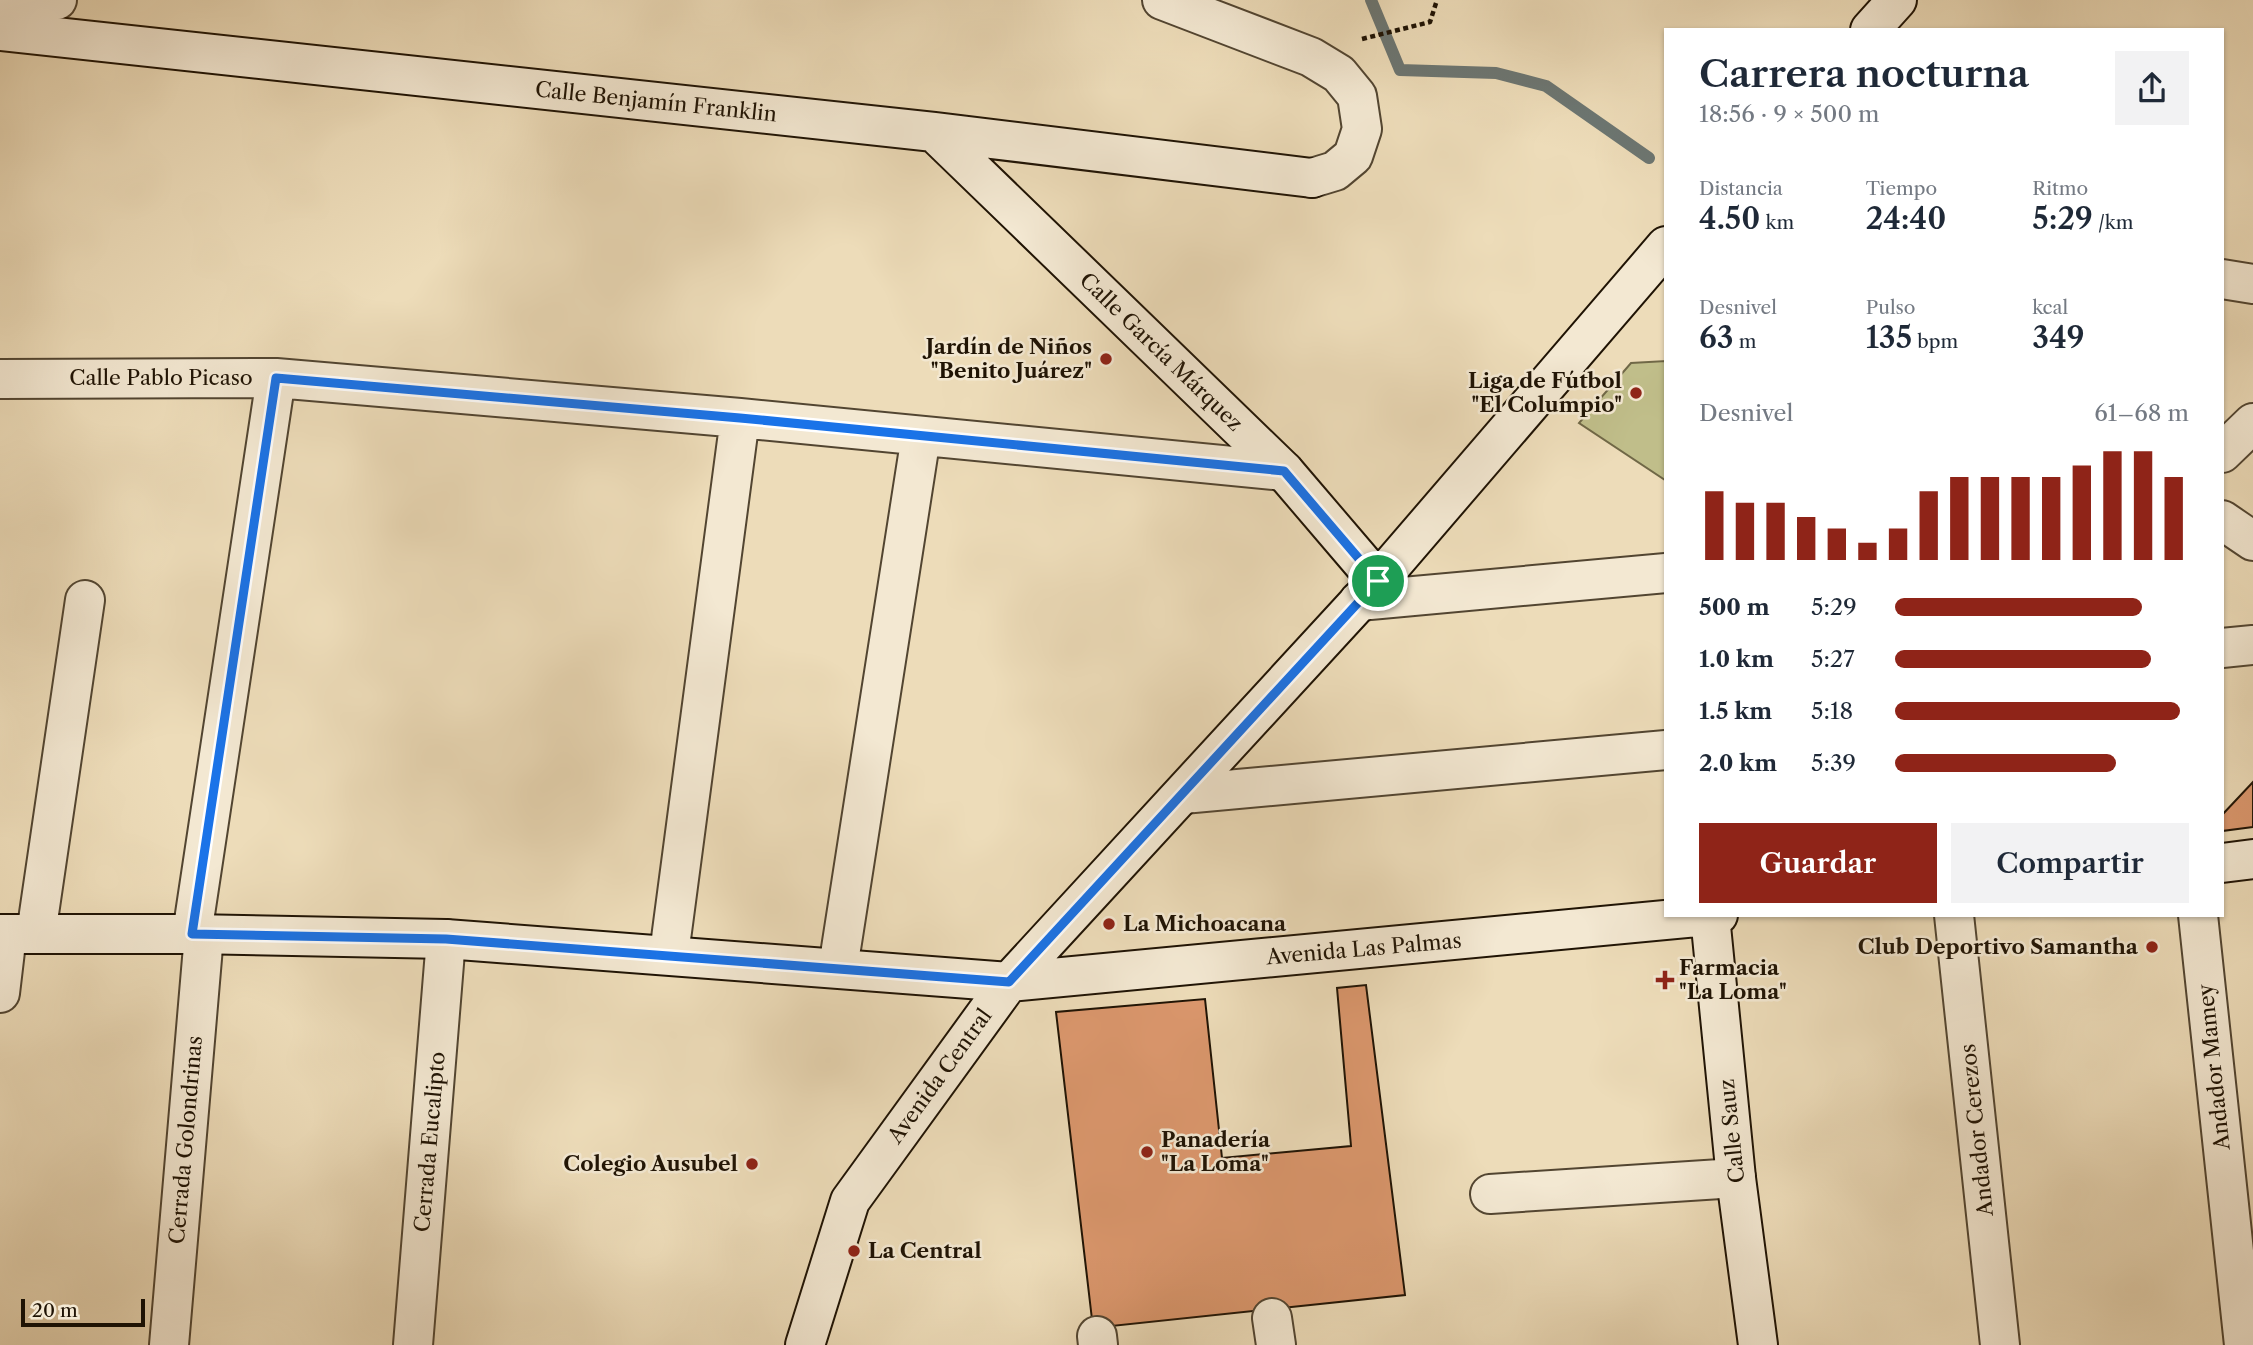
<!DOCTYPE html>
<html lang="es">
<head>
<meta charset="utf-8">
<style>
  body { margin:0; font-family:"Libre Caslon Text",serif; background:#f2f2f3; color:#1f2937; height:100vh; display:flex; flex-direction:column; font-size:26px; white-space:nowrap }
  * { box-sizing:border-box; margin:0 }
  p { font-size:23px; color:#747a83 }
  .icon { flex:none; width:38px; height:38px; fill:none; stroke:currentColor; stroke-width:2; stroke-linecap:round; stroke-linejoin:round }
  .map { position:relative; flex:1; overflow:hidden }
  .drawer { position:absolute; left:1664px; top:28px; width:560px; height:889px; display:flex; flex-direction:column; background:#fff; border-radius:0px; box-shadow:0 2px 5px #0004 }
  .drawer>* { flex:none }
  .scale { position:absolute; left:21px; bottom:18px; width:124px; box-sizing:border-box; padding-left:7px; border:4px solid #1f1304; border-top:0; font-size:19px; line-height:24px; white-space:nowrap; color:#1f1304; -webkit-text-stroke:5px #f3e8d2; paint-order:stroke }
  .pin { position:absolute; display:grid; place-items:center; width:60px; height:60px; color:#fff; margin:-30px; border:4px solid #fff; border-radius:50%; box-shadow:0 2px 7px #0007 }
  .round { display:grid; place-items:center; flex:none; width:74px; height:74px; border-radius:0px; background:#f2f2f3 }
  .headline { display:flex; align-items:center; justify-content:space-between; height:119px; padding:0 35px }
  h1 { font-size:38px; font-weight:600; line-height:52px }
  .stats { display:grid; grid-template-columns:repeat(3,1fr); gap:10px; height:119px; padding:7px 35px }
  .stats div { display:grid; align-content:center }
  .stats b { font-size:30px; font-weight:600 }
  .stats small { font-size:19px; font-weight:400 }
  .stats p { font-size:19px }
  .chart { height:196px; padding:14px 35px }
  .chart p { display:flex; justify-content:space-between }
  .chart svg { width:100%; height:126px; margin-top:7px; stroke:#8f2418; stroke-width:6 }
  .primary-button { display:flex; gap:14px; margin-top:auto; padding:14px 35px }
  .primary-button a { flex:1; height:80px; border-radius:0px; background:#8f2418; color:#fff; font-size:28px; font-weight:600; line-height:80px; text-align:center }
  .primary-button a+a { background:#f2f2f3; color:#1f2937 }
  ul { padding:0 35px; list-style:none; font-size:23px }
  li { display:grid; grid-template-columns:112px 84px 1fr; align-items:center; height:52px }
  li i { height:18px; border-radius:9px; background:#8f2418 }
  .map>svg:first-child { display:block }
</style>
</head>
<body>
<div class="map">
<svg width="2253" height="1345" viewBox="0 0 2253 1345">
  <rect width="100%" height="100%" fill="#eddcb9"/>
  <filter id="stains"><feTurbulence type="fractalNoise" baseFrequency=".00286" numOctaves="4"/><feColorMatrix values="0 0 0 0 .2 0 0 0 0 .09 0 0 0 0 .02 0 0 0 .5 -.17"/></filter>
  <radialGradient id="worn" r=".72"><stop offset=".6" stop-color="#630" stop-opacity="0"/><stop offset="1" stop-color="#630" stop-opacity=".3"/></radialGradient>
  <path fill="#c0be8a" stroke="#706847" stroke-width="2" d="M1666 361V480H1665L1579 423 1631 363Z"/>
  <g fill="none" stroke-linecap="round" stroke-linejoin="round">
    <path stroke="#6c7672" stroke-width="12" d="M1371 0 1400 70 1496 73 1546 86 1649 158"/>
  </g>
  <path fill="#db976d" stroke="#1f1304" stroke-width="2" d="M2253 782V827L2222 831V815Z
    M1366 985 1405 1295 1093 1328 1056 1012 1205 999 1222 1158 1351 1146 1337 988Z"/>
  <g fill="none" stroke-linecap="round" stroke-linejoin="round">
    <defs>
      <path id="street" d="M1162 0 1311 57 1339 74 1357 96 1362 129 1353 156 1335 171 1312 178
        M0 7 57 0
        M2222 279 2253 284
        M0 379 276 378 740 418 1284 471
        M2222 453 2253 423
        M2222 520 2253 541
        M1359 601 1666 573
        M2222 648 2253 645
        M1183 794 1666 750
        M1954 915 2000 1345
        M2198 915 2244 1345
        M36 934 85 600
        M192 934 276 378
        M669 954 740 418
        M838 968 921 436
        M0 993 7 934
        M1490 1194 1736 1178
        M1272 1318 1276 1345
        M1097 1336 1098 1345
        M169 1345 204 935
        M413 1345 446 939"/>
      <path id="secondary" d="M1870 30 1897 0
        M0 31 934 132 1312 178
        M934 132 1284 471 1378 581
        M2222 863 2253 859
        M1710 916 1736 1178 1758 1345
        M0 934H192L446 939 1009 982 1718 915
        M805 1345 850 1201 1009 982 1378 581 1666 246"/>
    </defs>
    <use href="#street" stroke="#524531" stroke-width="42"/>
    <use href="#secondary" stroke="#1f1304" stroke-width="42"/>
    <path stroke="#1f1304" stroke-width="4.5" stroke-dasharray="5 3.5" stroke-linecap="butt" d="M1362 39 1430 22 1437 0"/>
    <use href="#street" stroke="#f3e8d2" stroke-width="38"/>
    <use href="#secondary" stroke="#f3e8d2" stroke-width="38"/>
  </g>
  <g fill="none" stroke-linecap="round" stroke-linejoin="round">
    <defs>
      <path id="route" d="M276 378 740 418 1284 471 1378 581 1009 982 446 939 192 934Z"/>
    </defs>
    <use href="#route" stroke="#fff" stroke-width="14"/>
    <use href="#route" stroke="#1a73e8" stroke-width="9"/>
  </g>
  <g fill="#8f2418" stroke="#f3e8d2" stroke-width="2.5">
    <circle cx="1106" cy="359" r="7"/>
    <circle cx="1636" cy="393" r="7"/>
    <circle cx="1109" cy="924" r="7"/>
    <circle cx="2152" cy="947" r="7"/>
    <path d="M1661.5 969.5h7v7h7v7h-7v7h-7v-7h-7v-7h7z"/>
    <circle cx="1147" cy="1152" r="7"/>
    <circle cx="752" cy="1164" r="7"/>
    <circle cx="854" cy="1251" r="7"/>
  </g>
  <g text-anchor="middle" stroke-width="5" stroke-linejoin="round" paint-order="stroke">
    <g font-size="21" fill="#1f1304" stroke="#f3e8d2">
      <text transform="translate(656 102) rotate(6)" y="7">Calle Benjamín Franklin</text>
      <text transform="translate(1161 352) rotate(44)" y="7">Calle García Márquez</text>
      <text x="161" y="385">Calle Pablo Picaso</text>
      <text transform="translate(1364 949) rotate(-5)" y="7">Avenida Las Palmas</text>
      <text transform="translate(2214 1067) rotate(-96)" y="7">Andador Mamey</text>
      <text transform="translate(940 1076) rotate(-54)" y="7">Avenida Central</text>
      <text transform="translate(1977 1130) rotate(-96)" y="7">Andador Cerezos</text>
      <text transform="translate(1732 1131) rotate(-96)" y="7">Calle Sauz</text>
      <text transform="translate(186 1140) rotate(-85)" y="7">Cerrada Golondrinas</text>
      <text transform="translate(430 1142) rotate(-85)" y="7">Cerrada Eucalipto</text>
    </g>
    <g font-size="21" font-weight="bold" fill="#1f1304" stroke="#f3e8d2" text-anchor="end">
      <text x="1092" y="354">Jardín de Niños<tspan x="1092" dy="24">"Benito Juárez"</tspan></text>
      <text x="1622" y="388">Liga de Fútbol<tspan x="1622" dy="24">"El Columpio"</tspan></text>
      <text x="1123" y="931" text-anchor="start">La Michoacana</text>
      <text x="2138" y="954">Club Deportivo Samantha</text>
      <text x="1679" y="975" text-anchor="start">Farmacia<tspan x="1679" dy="24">"La Loma"</tspan></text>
      <text x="1161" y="1147" text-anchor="start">Panadería<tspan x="1161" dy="24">"La Loma"</tspan></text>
      <text x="738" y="1171">Colegio Ausubel</text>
      <text x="868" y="1258" text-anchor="start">La Central</text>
    </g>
  </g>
  <rect width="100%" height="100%" filter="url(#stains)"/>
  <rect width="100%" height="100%" fill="url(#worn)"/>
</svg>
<div class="scale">20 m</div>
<div class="pin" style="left:1378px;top:581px;background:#1e9e55"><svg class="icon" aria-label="arrive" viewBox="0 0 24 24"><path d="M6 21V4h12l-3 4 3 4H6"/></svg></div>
<section class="drawer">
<div class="headline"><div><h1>Carrera nocturna</h1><p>18:56 · 9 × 500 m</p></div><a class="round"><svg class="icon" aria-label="share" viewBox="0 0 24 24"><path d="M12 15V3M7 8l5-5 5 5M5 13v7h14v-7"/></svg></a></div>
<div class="stats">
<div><p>Distancia</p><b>4.50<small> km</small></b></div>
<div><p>Tiempo</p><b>24:40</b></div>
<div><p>Ritmo</p><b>5:29<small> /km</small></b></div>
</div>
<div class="stats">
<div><p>Desnivel</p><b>63<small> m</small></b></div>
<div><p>Pulso</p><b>135<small> bpm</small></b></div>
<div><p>kcal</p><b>349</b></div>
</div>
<div class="chart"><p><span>Desnivel</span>61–68 m</p>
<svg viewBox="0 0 160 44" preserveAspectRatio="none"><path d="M5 44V20M15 44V24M25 44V24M35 44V29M45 44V33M55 44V38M65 44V33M75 44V20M85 44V15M95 44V15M105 44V15M115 44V15M125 44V11M135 44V6M145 44V6M155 44V15"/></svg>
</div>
<ul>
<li><b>500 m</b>5:29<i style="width:84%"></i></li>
<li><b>1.0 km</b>5:27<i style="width:87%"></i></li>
<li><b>1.5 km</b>5:18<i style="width:97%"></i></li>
<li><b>2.0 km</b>5:39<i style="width:75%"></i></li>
</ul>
<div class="primary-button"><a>Guardar</a><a>Compartir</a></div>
</section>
</div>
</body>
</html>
